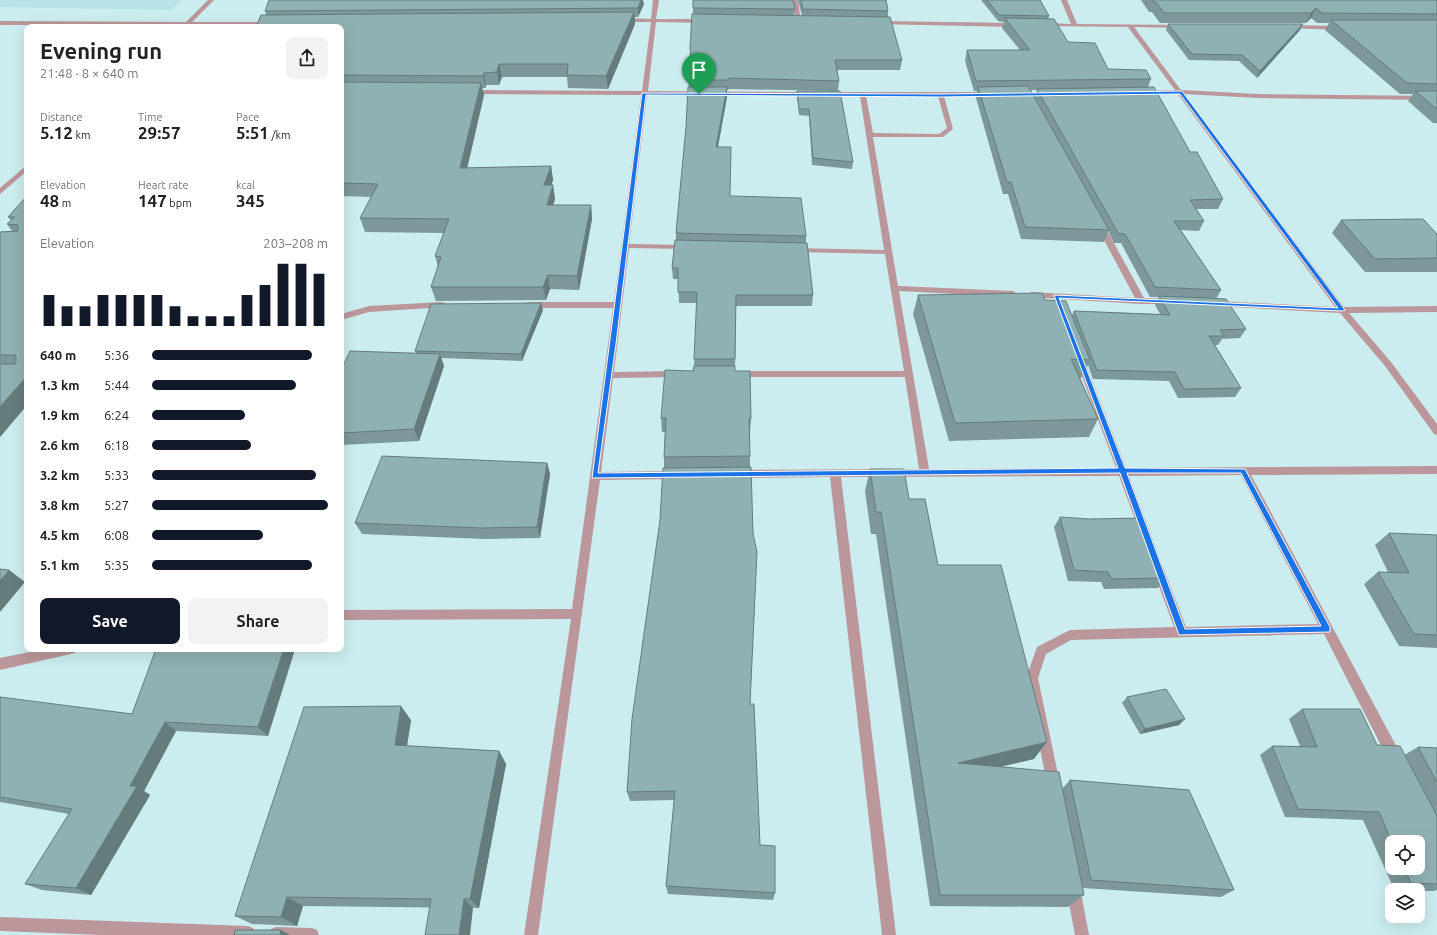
<!DOCTYPE html>
<html lang="en">
<head>
<meta charset="utf-8">
<style>
  body { margin:0; font-family:Ubuntu,sans-serif; background:#f2f2f2; color:#202124; height:100vh; display:flex; flex-direction:column; font-size:15px; white-space:nowrap }
  * { box-sizing:border-box; margin:0 }
  p { font-size:13px; color:#757577 }
  .icon { flex:none; width:22px; height:22px; fill:none; stroke:currentColor; stroke-width:2; stroke-linecap:round; stroke-linejoin:round }
  .map { position:relative; flex:1; overflow:hidden }
  .sheet { position:absolute; left:24px; top:24px; width:320px; height:628px; display:flex; flex-direction:column; background:#fff; border-radius:8px; box-shadow:0 4px 16px #0002 }
  .sheet>* { flex:none }
  .controls { position:absolute; left:1385px; top:835px; display:grid; gap:8px }
  .controls a { display:grid; place-items:center; width:40px; height:40px; border-radius:8px; background:#fff; box-shadow:0 4px 16px #0002; font-size:20px }
  .pin { position:absolute; display:grid; place-items:center; width:34px; height:34px; color:#fff; margin:-41px -17px; border-radius:50% 50% 50% 0; rotate:-45deg; box-shadow:0 0 4px #0007 }
  .pin .icon { rotate:45deg }
  .round { display:grid; place-items:center; flex:none; width:42px; height:42px; border-radius:8px; background:#f2f2f2 }
  .headline { display:flex; align-items:center; justify-content:space-between; height:68px; padding:0 16px }
  h1 { font-size:22px; font-weight:600; line-height:30px }
  .stats { display:grid; grid-template-columns:repeat(3,1fr); gap:6px; height:68px; padding:4px 16px }
  .stats div { display:grid; align-content:center }
  .stats b { font-size:17px; font-weight:600 }
  .stats small { font-size:11px; font-weight:400 }
  .stats p { font-size:11px }
  .chart { height:112px; padding:8px 16px }
  .chart p { display:flex; justify-content:space-between }
  .chart svg { width:100%; height:72px; margin-top:4px; stroke:#111827; stroke-width:6 }
  .primary-button { display:flex; gap:8px; margin-top:auto; padding:8px 16px }
  .primary-button a { flex:1; height:46px; border-radius:8px; background:#111827; color:#fff; font-size:16px; font-weight:600; line-height:46px; text-align:center }
  .primary-button a+a { background:#f2f2f2; color:#202124 }
  ul { padding:0 16px; list-style:none; font-size:13px }
  li { display:grid; grid-template-columns:64px 48px 1fr; align-items:center; height:30px }
  li i { height:10px; border-radius:5px; background:#111827 }
  .map>svg:first-child { display:block }
</style>
</head>
<body>
<div class="map">
<svg width="1437" height="935" viewBox="0 0 1437 935">
  <rect width="100%" height="100%" fill="#cbedef"/>
  <path fill="#b7e3e6" d="M0 0H182L171 10 0 7Z"/>
  <g fill="none" stroke-linecap="round" stroke-linejoin="round">
    <path fill="#bb969a" fill-rule="evenodd" d="M208 0H214L192 22H270L273 24 270 26 189 25 187 27H183V25H0V21L186 22Z
      M653 0H659L656 19H706L709 21 706 23 656 22 648 91 809 92 812 94 809 96 647 95 629 244 687 245 691 247 687 249 629 248 614 372 679 371 684 374 679 377 613 378 601 472 675 471 679 472 680 475 679 478 675 479 600 480 538 935H524L571 619 341 620V610L572 609 613 308H528L524 305 528 302H614L641 95 471 94 468 92 471 90 642 91 651 22H622L619 20 622 18 651 19Z
      M792 0H798L801 23 796 22Z
      M1061 0H1067L1077 24 1182 25 1183 26 1180 28 1134 27 1181 90 1258 94 1437 96V100L1258 98 1184 94 1344 307 1437 306V312L1349 313 1391 362 1437 424V435L1434 434 1385 366 1340 313 1213 306 1212 304 1213 302 1216 301 1335 307 1178 94H1143V92L1145 91 1175 90 1128 27 1044 26V24L1046 23 1071 24Z
      M878 21 1016 23 1019 25 1016 27 876 24 875 23Z
      M1288 25 1340 26 1343 28 1340 30 1286 28V26Z
      M827 92H989L992 94 989 96H944L953 129 943 137H873L898 286 1013 291 1017 294 1013 297 899 291 929 469 1116 468 1076 360 1080 357 1084 360 1126 468 1437 466V474L1251 475 1400 753 1401 758 1400 763 1395 764 1390 763 1324 634 1071 640 1046 654 1038 678 1060 784 1058 789 1053 791 1048 789 1026 678 1037 647 1070 630 1174 627 1153 570 1155 567 1159 565 1163 567 1186 627 1318 624 1241 475 1129 476 1149 530 1148 533 1144 534 1140 533 1139 530 1119 476 841 477 896 935H882L830 477 739 478 735 477 734 474 735 471 739 470 919 469 905 377H737L732 374 737 371H904L885 254 795 252 791 250 795 248 884 250 860 96 825 95V93ZM866 96H938L947 128 939 134 873 133Z
      M27 165V171L0 194V188Z
      M1097 223H1100L1104 225 1144 298 1170 299 1173 300 1174 302 1173 304H1141L1028 297 1027 295 1031 292 1135 298 1096 225Z
      M442 302 445 303 446 305 445 307 369 312 341 320V314L369 306Z
      M45 649H77L75 653 71 654 0 670V658Z
      M1073 881 1078 883 1080 888 1089 935H1075L1066 888 1068 883Z
      M0 917 248 926 253 928 255 933V935H101L0 931Z
      M276 927 312 928 317 930 319 935H269L271 929Z"/>
  </g>
  <path fill="#7c989a" fill-rule="evenodd" d="M798 0H886L888 11V17L902 60 900 70H837L839 81 838 91 729 89 728 90H727V97L718 147 730 196 806 236V243L813 295 812 306H736L735 371 751 419 750 432H749L750 456V704L760 845 775 893 773 900 668 894 666 886 674 800 630 801 627 792 660 520 664 468V457L665 432H662L661 418 693 371 694 366 697 303H679L678 279H673L672 268 676 240V233L686 127 689 87 688 80 691 70 693 8 795 9 794 16H802Z
    M981 0H1040L1049 16 1048 19 1068 42 1108 69 1151 79 1148 87 1190 152 1223 199 1218 209H1196L1204 221 1199 231 1181 230 1221 290 1216 299 1246 329 1240 338 1222 339 1218 345H1215L1241 388 1235 397 1178 398 1169 381 1093 379 1088 365 1081 378H1080L1098 419 1089 437 949 441 913 314 918 295 1045 300 1072 315 1074 311 1160 314 1155 305 1159 297H1150L1121 243H1114L1108 231 1104 242 1021 239 1008 194H1003L976 98 977 91H974L965 61 967 50H1020L1002 28 1004 22 998 21ZM1031 90H1037L1035 97Z
    M1141 0H1437V123H1433L1408 101 1413 94H1400L1325 30 1329 23H1317L1311 18 1306 23H1160L1152 12H1149Z
    M644 4 638 17H635V24L608 89 568 88 567 77H502L499 85H486V88H482L484 95 467 168 551 166 553 180 551 185H553L555 199 553 205H591L592 219 579 290 550 289 546 300 436 301 431 287 438 267 435 256 444 233 365 232 360 218 371 197 341 196V27L266 15 265 11Z
    M1168 24 1300 30 1257 78 1239 61 1189 60 1166 30Z
    M797 91 853 162 852 169 812 165 809 116 799 115 797 97Z
    M27 196V405L0 437V232L12 231 7 224 11 220 8 217Z
    M1341 220 1437 234V272H1365L1332 233Z
    M543 310 522 361 441 358 444 366 419 441 341 445V363L344 364 416 353 415 351Z
    M547 463 550 474 540 538 485 539 362 534 355 523Z
    M870 469 909 499 938 565 1034 759 1001 766 1063 788 1070 780 1234 890 1221 897 1083 888 1084 895 1068 907 930 906 876 534H871L865 491Z
    M1060 517 1166 578 1158 588 1104 589 1101 582 1068 581 1054 527Z
    M1389 533 1437 535V648L1399 646 1364 584 1378 572H1388L1375 545Z
    M295 649 268 736 176 731 144 791 150 795 91 895 42 890 25 884 69 814 0 802V698L132 714Z
    M1127 697 1179 725 1140 734 1122 703Z
    M1302 709 1377 745 1404 755 1418 747 1437 748V890L1433 891H1418V890L1394 889 1363 820 1285 817 1260 755 1272 746H1300L1289 719ZM1392 842H1418V868H1392Z
    M411 720 407 746 499 751 506 764 479 908 303 906 297 926 252 924 235 916Z"/>
  <path fill="#657c7d" d="M641 0H643L644 4 638 17V8Z
    M1316 8 1311 18 1306 23 1311 13Z
    M634 12 635 24 608 89 606 76Z
    M1303 24 1300 30 1257 78 1260 71Z
    M499 64 502 77 499 85 497 72Z
    M484 73 486 85V88L483 76Z
    M481 83 484 95 464 182 460 168Z
    M727 87V97L716 157V147Z
    M551 166 553 180 547 199 544 185Z
    M553 185 555 199 549 219 547 205Z
    M591 205 592 219 579 290 577 276Z
    M548 275 550 289 546 300 543 287Z
    M541 303 543 310 522 361 521 354Z
    M440 354 444 366 419 441 414 429Z
    M27 376V405L0 437V407Z
    M547 463 550 474 540 538 537 527Z
    M9 570 25 582 0 612V581Z
    M284 649H295L268 736 258 727Z
    M401 706 411 720 405 758 395 745Z
    M1185 719 1179 725 1140 734 1145 729Z
    M165 722 176 731 144 791 150 795 91 895 76 888 130 786Z
    M1047 742 1034 759 948 779 958 763Z
    M499 751 506 764 479 908 470 899Z
    M287 897 303 906 297 926 281 917Z
    M464 899 473 908 470 935H459Z
    M281 930 290 935H280Z"/>
  <path fill="#90b1b3" stroke="#657c7d" d="M269 0H641L638 8 265 11Z
    M693 0H793L795 9 693 8Z
    M801 0H886L888 11 803 9Z
    M987 0H1040L1049 16 999 15Z
    M1152 0H1435L1437 1V14L1322 13 1316 8 1311 13H1164L1156 2H1153Z
    M634 12 606 76 567 75 568 64H499L497 72 484 73 483 76 341 75V27H256L261 15Z
    M692 14 890 17 902 60H835L839 81 729 78 728 80H688L689 70H692L690 48Z
    M1005 18 1054 19 1068 42 1095 43 1108 69 1146 70 1151 79 976 81 967 50H1030Z
    M1331 20H1437V84L1407 83Z
    M1168 24H1303L1260 71 1242 55 1192 54Z
    M341 82 481 83 460 168 551 166 544 185H553L547 205H591L577 276 548 275 543 287H431L441 257 435 256 449 219 360 218 378 184 341 183Z
    M1028 86 1109 230 1025 227 1011 182H1007L978 87Z
    M688 87H727L716 147H731L730 196 801 198 806 236 676 233 686 127Z
    M1154 87 1190 152H1197L1223 199 1190 200 1204 221H1174L1221 290 1155 287 1125 234 1118 233 1037 89Z
    M797 91H840L853 162 813 158 809 109H799Z
    M1415 91H1437V109Z
    M27 196V376L0 407V364H15L16 362V356L15 355H0V232L18 231V225L7 224 15 217H8Z
    M1423 219 1437 234V258L1375 259 1341 220Z
    M675 240 807 243 813 295H736L735 359H694L697 292H678V268H672Z
    M1042 293 1045 300 1066 301 1090 360 1071 359 1098 419 955 423 918 295Z
    M1159 296 1226 299 1246 329 1220 330 1224 336H1209L1241 388 1184 389 1175 372 1097 370 1074 311 1170 315Z
    M541 303 521 354 415 351 431 304Z
    M350 351 440 354 414 429 341 433V363L344 364Z
    M694 366H735V371H750L751 419H749L750 456 664 457 666 418H661L665 370 693 371Z
    M382 456 547 463 537 527 481 528 355 523Z
    M751 467 753 533 757 552 750 704H754L760 845 775 846V893L666 886 675 791 627 792 632 719 660 520 663 468Z
    M870 469H904L909 499H925L938 565H1001L1047 742 958 763 1059 772 1084 895H940L881 512H876Z
    M1060 517 1089 519 1144 518 1166 578 1111 579 1108 572 1074 570Z
    M1389 533 1437 535V635L1414 634 1378 572 1409 573Z
    M0 569 9 570 0 581Z
    M156 649H284L258 727 165 722 130 786H137L76 888 25 884 72 809 0 797V697L132 714Z
    M1166 689 1185 719 1145 729 1127 697Z
    M401 706 395 745 499 751 470 899H464L459 935H425L431 899 287 897 281 917 235 916 304 707Z
    M1302 709H1360L1377 745 1400 746 1437 816V884L1411 883 1404 868H1418V842H1392L1379 812 1298 809 1272 746 1317 747Z
    M1418 747 1437 748V782Z
    M1070 780 1189 790 1234 890 1091 880Z
    M235 930H281L280 935H234Z"/>
  <path fill="#1a73e8" stroke="#fff" fill-rule="evenodd" d="M1182 91 1345 310 1342 311 1059 298 1125 468 1245 469 1330 627V632L1179 635 1120 473 592 478 642 93 941 94ZM1180 94 1338 308 1054 295 1118 468 598 473 616 344 646 95 941 97ZM1127 473H1241L1321 626 1185 629Z"/>
</svg>
<div class="controls">
<a><svg class="icon" aria-label="locate" viewBox="0 0 24 24"><circle cx="12" cy="12" r="6"/><path d="M12 2v4M12 18v4M2 12h4M18 12h4"/></svg></a>
<a><svg class="icon" aria-label="layers" viewBox="0 0 24 24"><path d="M12 4l9 5-9 5-9-5zM3 14l9 5 9-5"/></svg></a>
</div>
<div class="pin" style="left:699px;top:94px;background:#1e9e55"><svg class="icon" aria-label="arrive" viewBox="0 0 24 24"><path d="M6 21V4h12l-3 4 3 4H6"/></svg></div>
<section class="sheet">
<div class="headline"><div><h1>Evening run</h1><p>21:48 · 8 × 640 m</p></div><a class="round"><svg class="icon" aria-label="share" viewBox="0 0 24 24"><path d="M12 15V3M7 8l5-5 5 5M5 13v7h14v-7"/></svg></a></div>
<div class="stats">
<div><p>Distance</p><b>5.12<small> km</small></b></div>
<div><p>Time</p><b>29:57</b></div>
<div><p>Pace</p><b>5:51<small> /km</small></b></div>
</div>
<div class="stats">
<div><p>Elevation</p><b>48<small> m</small></b></div>
<div><p>Heart rate</p><b>147<small> bpm</small></b></div>
<div><p>kcal</p><b>345</b></div>
</div>
<div class="chart"><p><span>Elevation</span>203–208 m</p>
<svg viewBox="0 0 160 44" preserveAspectRatio="none"><path d="M5 44V25M15 44V32M25 44V32M35 44V25M45 44V25M55 44V25M65 44V25M75 44V32M85 44V38M95 44V38M105 44V38M115 44V25M125 44V19M135 44V6M145 44V6M155 44V12"/></svg>
</div>
<ul>
<li><b>640 m</b>5:36<i style="width:91%"></i></li>
<li><b>1.3 km</b>5:44<i style="width:82%"></i></li>
<li><b>1.9 km</b>6:24<i style="width:53%"></i></li>
<li><b>2.6 km</b>6:18<i style="width:56%"></i></li>
<li><b>3.2 km</b>5:33<i style="width:93%"></i></li>
<li><b>3.8 km</b>5:27<i style="width:100%"></i></li>
<li><b>4.5 km</b>6:08<i style="width:63%"></i></li>
<li><b>5.1 km</b>5:35<i style="width:91%"></i></li>
</ul>
<div class="primary-button"><a>Save</a><a>Share</a></div>
</section>
</div>
</body>
</html>
